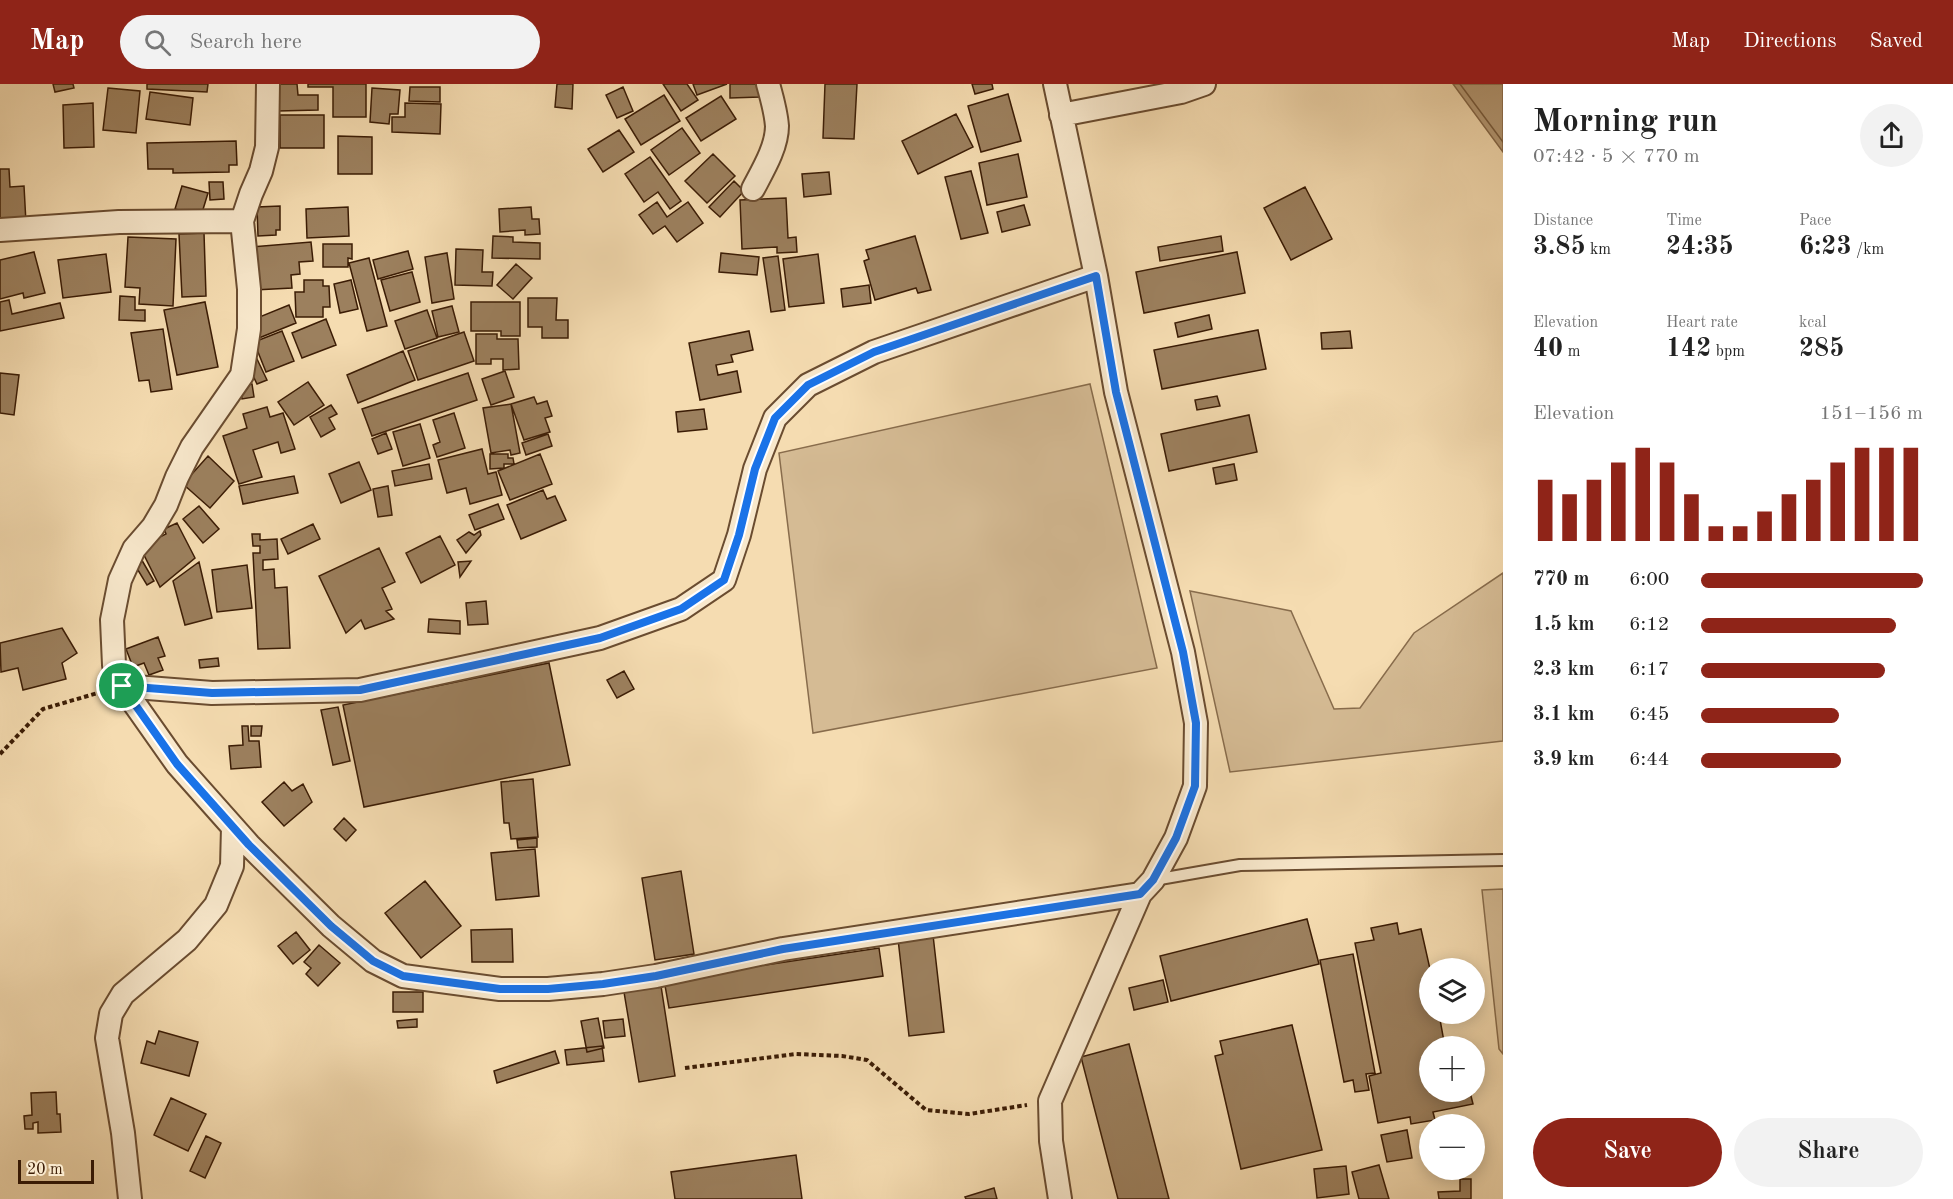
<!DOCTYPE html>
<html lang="en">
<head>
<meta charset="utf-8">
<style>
  body { margin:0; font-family:"Old Standard TT",serif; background:#f2f2f2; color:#222; height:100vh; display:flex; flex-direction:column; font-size:22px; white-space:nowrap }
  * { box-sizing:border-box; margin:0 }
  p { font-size:20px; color:#767676 }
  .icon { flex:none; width:33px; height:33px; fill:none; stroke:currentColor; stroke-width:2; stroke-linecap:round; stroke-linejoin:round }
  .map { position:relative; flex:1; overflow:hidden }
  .sheet { display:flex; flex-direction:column; background:#fff; width:450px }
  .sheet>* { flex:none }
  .buttons { position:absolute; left:1419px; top:874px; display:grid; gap:12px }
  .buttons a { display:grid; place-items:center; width:66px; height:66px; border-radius:50%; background:#fff; box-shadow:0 3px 15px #0003; font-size:30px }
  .scale { position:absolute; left:18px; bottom:15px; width:76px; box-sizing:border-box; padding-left:6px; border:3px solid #3b1c05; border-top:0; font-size:16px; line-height:21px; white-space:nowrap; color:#3b1c05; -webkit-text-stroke:4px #f8e8cc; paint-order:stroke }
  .pin { position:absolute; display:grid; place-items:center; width:51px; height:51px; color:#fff; margin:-26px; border:3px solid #fff; border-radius:50%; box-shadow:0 2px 6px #0007 }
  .round { display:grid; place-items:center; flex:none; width:63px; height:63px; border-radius:32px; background:#f2f2f2 }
  .summary { display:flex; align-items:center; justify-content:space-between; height:102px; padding:0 30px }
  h1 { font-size:33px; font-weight:700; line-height:45px }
  .figures { display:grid; grid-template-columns:repeat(3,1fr); gap:9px; height:102px; padding:6px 30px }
  .figures div { display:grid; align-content:center }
  .figures b { font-size:26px; font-weight:700 }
  .figures small { font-size:16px; font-weight:400 }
  .figures p { font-size:16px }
  .chart { height:168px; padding:12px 30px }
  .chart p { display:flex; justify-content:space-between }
  .chart svg { width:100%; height:108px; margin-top:6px; stroke:#8f2418; stroke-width:6 }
  .action { display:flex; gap:12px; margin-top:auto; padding:12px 30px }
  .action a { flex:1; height:69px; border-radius:36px; background:#8f2418; color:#fff; font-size:24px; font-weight:700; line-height:69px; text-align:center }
  .action a+a { background:#f2f2f2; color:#222 }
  ul { padding:0 30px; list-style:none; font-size:20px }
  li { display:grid; grid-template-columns:96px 72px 1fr; align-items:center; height:45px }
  li i { height:15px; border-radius:8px; background:#8f2418 }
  header { display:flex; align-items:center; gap:36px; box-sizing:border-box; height:84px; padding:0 30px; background:#8f2418; color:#fff }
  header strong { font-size:28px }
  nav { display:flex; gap:33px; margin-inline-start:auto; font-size:21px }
  .search { width:420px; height:54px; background:#f2f2f2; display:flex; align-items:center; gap:15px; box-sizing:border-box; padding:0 21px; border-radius:33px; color:#767676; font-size:22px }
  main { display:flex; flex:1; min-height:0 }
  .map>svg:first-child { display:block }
</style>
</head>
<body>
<header>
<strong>Map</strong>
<div class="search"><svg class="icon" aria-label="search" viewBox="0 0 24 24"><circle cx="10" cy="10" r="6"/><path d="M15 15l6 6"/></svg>Search here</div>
<nav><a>Map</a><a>Directions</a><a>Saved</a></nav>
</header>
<main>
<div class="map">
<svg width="1503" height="1115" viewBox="0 0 1503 1115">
  <rect width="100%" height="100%" fill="#f5dcb1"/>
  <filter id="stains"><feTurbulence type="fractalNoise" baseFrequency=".00333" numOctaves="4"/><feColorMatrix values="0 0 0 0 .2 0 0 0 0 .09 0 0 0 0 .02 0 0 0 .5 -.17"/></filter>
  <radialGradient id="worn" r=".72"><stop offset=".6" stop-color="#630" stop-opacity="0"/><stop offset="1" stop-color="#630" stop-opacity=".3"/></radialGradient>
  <path fill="#d5bb94" stroke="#886c4c" stroke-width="1.5" d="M1090 300 1157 584 813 649 779 369Z
    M1503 489V657L1230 688 1190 507 1291 527 1334 625 1360 624 1414 549Z
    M1503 805V970L1499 965 1482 806Z"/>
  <path fill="#b69b77" stroke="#856849" stroke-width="1.5" d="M1453 0H1503V68Z"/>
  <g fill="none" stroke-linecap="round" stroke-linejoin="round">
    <path stroke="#785c3e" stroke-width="1.5" d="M1460 0 1503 58"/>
  </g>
  <path fill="#9c805e" stroke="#3b1c05" stroke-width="1.5" d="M53 0H73L74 4 55 8Z
    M147 0H208L207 8 147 5Z
    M278 0H297L298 11H318V26L278 27Z
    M308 0H366V33H333V3H308Z
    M557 0H573L572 25 555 23Z
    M663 0H687L698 16 681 27Z
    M693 0H727L697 11Z
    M730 0H759L760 13 730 14Z
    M825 0H857L854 55 823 54Z
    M972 0H992L993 5 975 10Z
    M410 3H440V18L409 17Z
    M623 3 633 27 617 34 606 11Z
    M108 4 140 7 136 49 103 46Z
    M372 4 400 6 398 30H390L389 40 370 38Z
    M150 8 193 14 190 41 146 35Z
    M1008 10 1021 57 981 68 968 22Z
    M664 11 680 37 641 61 625 35Z
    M721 12 736 35 701 57 686 34Z
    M93 19 94 63 64 64 63 21Z
    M405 19 441 20 440 50 392 48V33H405Z
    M956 30 973 63 918 90 902 57Z
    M280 31H324V64H280Z
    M682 44 700 69 669 91 651 66Z
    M619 46 634 68 603 88 588 65Z
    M338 52 372 53V90H338Z
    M236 57 237 81H229V88L173 89V85H148L147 59Z
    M713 70 735 92 707 119 685 97Z
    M1018 70 1027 113 987 121 979 79Z
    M650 73 681 117 670 125 658 108 644 118 625 90Z
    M0 85H9L10 103 24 102 26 139 0 140Z
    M971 87 988 149 961 155 945 93Z
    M829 88 831 110 804 113 802 90Z
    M734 97 744 107 720 133 709 123Z
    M209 98H223L224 115 210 116Z
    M182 102 208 109 201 132 175 125Z
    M1305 103 1332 155 1291 176 1264 124Z
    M786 114 788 154 796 153 797 168 777 169V163L742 165 740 116Z
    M657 118 667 133 688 118 703 139 677 158 665 142 653 150 639 131Z
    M1024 121 1030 141 1002 148 997 128Z
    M280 122V146H276V151L258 152 257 123Z
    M348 123 349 152 307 154 306 125Z
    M531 123 532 135H539L540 150 525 151V146L500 148 499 125Z
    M204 149 206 212 182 213 179 150Z
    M493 152 513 153V158L540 159V175L492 174Z
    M915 152 931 206 918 209 916 204 875 216 864 177 869 175 866 166Z
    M1221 152 1223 167 1160 177 1158 163Z
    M128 153 176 155 173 222 139 220 140 204 125 203Z
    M311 158 313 177 299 178 300 190 291 191 292 204 254 206 250 163Z
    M323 160H352V175L348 174V183H323Z
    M456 165 483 166 482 188H493L492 202 455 201Z
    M408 167 413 185 378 195 373 176Z
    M34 168 45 209 24 214 23 209 0 215V176Z
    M1237 168 1245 209 1144 229 1136 188Z
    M447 169 454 215 432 219 425 173Z
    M721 169 759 173 757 191 719 188Z
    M106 170 111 208 63 214 58 176Z
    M818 170 824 219 789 223 783 175Z
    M778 172 785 226 771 228 763 174Z
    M369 174 387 242 367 247 349 179Z
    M516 180 532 194 513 215 497 201Z
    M412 188 420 218 390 227 381 196Z
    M304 196H323V202H329L330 223H323V233H296L295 208H304Z
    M351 196 358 225 340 229 334 200Z
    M869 201 871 219 843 223 841 205Z
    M120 212 135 213V226H145V237L119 236Z
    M528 214H557L556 236H568V254H542V243H528Z
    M9 216 12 230 60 219 64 234 0 247V218Z
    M205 218 218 283 177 291 164 226Z
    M471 218H520V252H501V247H471Z
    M289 221 296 239 259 254 252 236Z
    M452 222 459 248 438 253 432 227Z
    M427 226 437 254 405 265 395 237Z
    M1209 231 1212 245 1178 253 1175 239Z
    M326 235 336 261 302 274 292 249Z
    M163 245 172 305 151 308 149 296 139 297 131 249Z
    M1258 246 1266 285 1162 305 1154 266Z
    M282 247 294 277 266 288 254 258Z
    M749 247 753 266 731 271 733 278 716 281 718 291 737 287 741 308 700 316 689 259Z
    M1350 247 1352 264 1322 265 1321 249Z
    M464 248 474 277 418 296 408 267Z
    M476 250H497V255H518L519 285 503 286V275H491V280H476Z
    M403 267 415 296 358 319 347 291Z
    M257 275 267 296 257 300 247 279Z
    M505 287 514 313 491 321 482 295Z
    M0 289 19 291 14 331 0 329Z
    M468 289 477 316 372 352 362 325Z
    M308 298 324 321 294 341 278 318Z
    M252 300 254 313 242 315 240 302Z
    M1217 312 1220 322 1197 326 1195 316Z
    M534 313 537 320 547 317 552 332 545 334 550 348 524 356 511 320Z
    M511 320 520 369 511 371 510 366 491 369 483 324Z
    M331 321 337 330 329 334 335 345 321 353 310 333Z
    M267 323 270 333 283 329 295 365 281 369 278 358 253 366 262 393 239 400 223 352 247 344 243 330Z
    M704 325 707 345 678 348 676 328Z
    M454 329 465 364 437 373 433 361 440 358 433 336Z
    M1249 331 1257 368 1169 387 1161 350Z
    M420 340 430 374 403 382 393 348Z
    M386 349 392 365 378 370 372 355Z
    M548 350 552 362 526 371 522 359Z
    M482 365 488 390 496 388 502 411 470 420 466 404 447 409 438 376Z
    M490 370H508V374H513L514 380H504V384L490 385Z
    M540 370 552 400 510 416 498 387Z
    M208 372 234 397 210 424 183 400Z
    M359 378 371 406 341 419 329 390Z
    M429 380 432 395 395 402 392 387Z
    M1234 380 1237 396 1216 400 1213 384Z
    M294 392 298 409 243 420 239 402Z
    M388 402 392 431 378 433 373 405Z
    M543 406 547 415 555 412 566 436 521 455 507 421Z
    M498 420 504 435 475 446 469 431Z
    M199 422 219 445 203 459 183 435Z
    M177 439 195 474 160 503 140 463 166 450 164 445Z
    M313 440 320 455 288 470 281 455Z
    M480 447 481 451 466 469 457 456 469 448 474 451Z
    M252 450H260V456L277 455 278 475 263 476V486L274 485 275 504 287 503 290 564 258 565 253 469H260V462H253Z
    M440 452 455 481 421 499 406 469Z
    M379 464 395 498 382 504 392 525 386 527 394 535 365 545 361 536 346 549 319 492Z
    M140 473 154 497 147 501 133 478Z
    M471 477 460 493 458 478Z
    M199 478 212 534 185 541 173 497Z
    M247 481 252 524 217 528 212 486Z
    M486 517 488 540 468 541 466 519Z
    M429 535 460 537V550L428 548Z
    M62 544 77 569 62 579 66 595 23 606 18 584 1 588 0 559Z
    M158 553 165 572 158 574 163 586 149 591 144 579 133 583 126 565Z
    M218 574 219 582 200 584 199 576Z
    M549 579 570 681 364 723 343 621Z
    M624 587 634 605 617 614 607 596Z
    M338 623 350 677 333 681 321 626Z
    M242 642H248L249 657H259L261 683 231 685 229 662 243 661Z
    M251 642H262L261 652H251Z
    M533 695 538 753 511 755 509 739H504L501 698Z
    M284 698 292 707 303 700 312 718 284 742 262 718Z
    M344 734 356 746 346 757 334 745Z
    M537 754V763L518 764 517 756Z
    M535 765 539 812 496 816 491 769Z
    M681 787 694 870 655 876 642 794Z
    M425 797 461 842 421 874 385 829Z
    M1307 835 1319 880 1171 917 1160 872Z
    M1397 839 1399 850 1421 845 1430 885V930H1439L1445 963H1430V1008H1470L1473 1020 1433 1028 1435 1036 1411 1040 1410 1033 1378 1039 1369 992 1381 989 1355 859 1374 856 1371 844Z
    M512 845 513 878H472L471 846Z
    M296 848 310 866 293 880 278 862Z
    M933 851 944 948 909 952 898 855Z
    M319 861 340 879 318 902 306 890 311 884 304 878Z
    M879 864 883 892 669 924 664 896Z
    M1353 870 1375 989 1366 990 1369 1006 1355 1008 1353 996 1344 998 1320 876Z
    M1163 896 1168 918 1134 926 1129 904Z
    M661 902 675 992 639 998 624 908Z
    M393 908H423V928H393Z
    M598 934 604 964 587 968 581 937Z
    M417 935V943L398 944 397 937Z
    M623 935 625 952 605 954 603 937Z
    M1292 941 1322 1066 1241 1085 1215 972 1223 970 1220 957Z
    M159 947 198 958 189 992 141 979 147 957 155 960Z
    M1129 960 1169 1115H1118L1081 973Z
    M602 962 604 977 567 981 565 966Z
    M555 967 559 979 497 999 494 987Z
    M56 1008 57 1030H60L61 1048 38 1049V1038L33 1039V1045H25L24 1032 32 1031 31 1009Z
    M171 1014 206 1030 188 1067 154 1051Z
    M1407 1046 1412 1074 1387 1078 1381 1051Z
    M206 1052 221 1059 205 1094 190 1087Z
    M796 1071 802 1115H675L671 1088Z
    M1379 1081 1389 1115H1359L1352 1088Z
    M1346 1082 1349 1110 1317 1114 1314 1085Z
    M1460 1095H1471V1115H1439L1438 1108 1460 1107Z
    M994 1104 997 1115H966L965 1113Z"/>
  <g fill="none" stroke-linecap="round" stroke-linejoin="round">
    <defs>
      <path id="service" d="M1154 796 1240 781 1503 776"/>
      <path id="minor" d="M268 0 267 63 261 87 251 110 242 137 249 205V245L242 291 192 363 177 393 166 421 153 443 134 465 120 496 112 536 114 581 122 602 177 680 249 761 331 842 373 877 403 892 500 905H548L603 900 656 892 783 865 1140 810
        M1055 0 1096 192 1116 308 1183 568 1196 639 1195 702 1176 754 1153 796 1140 810 1050 1017 1051 1057 1060 1115
        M1061 31 1181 8 1204 0
        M753 105C763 86 777 63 777 42 776 28 772 14 768 0
        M0 146 119 138 242 137
        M122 602 212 609 360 606 600 554 681 525 724 496 739 451 755 385 775 334 808 301 874 268 1096 192
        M130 1115 123 1049 107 954 111 930 123 910 187 856 216 821 232 782 233 743"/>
    </defs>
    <use href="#service" stroke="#6a4c30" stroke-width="14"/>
    <use href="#minor" stroke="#6a4c30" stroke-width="26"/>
    <path stroke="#3b1c05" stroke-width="4" stroke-dasharray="4.5 3" stroke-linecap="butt" d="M0 670 43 625 101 608
      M685 984 796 970 842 972 867 976 926 1026 969 1030 1027 1021"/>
    <use href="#service" stroke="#f8e8cc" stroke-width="10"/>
    <use href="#minor" stroke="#f8e8cc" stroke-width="22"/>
  </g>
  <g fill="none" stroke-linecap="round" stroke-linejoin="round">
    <defs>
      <path id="route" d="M1096 192 1116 308 1183 568 1196 639 1195 702 1176 754 1153 796 1140 810 783 865 656 892 603 900 548 905H500L403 892 373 877 331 842 249 761 177 680 122 602 212 609 360 606 600 554 681 525 724 496 739 451 755 385 775 334 808 301 874 268Z"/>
    </defs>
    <use href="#route" stroke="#fff" stroke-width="12"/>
    <use href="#route" stroke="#1a73e8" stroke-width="8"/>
  </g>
  <rect width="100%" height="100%" filter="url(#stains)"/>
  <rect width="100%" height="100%" fill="url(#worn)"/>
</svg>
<div class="buttons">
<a><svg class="icon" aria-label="layers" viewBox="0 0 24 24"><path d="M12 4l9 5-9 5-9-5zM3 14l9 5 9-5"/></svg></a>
<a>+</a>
<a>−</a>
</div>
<div class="scale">20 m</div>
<div class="pin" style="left:122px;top:602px;background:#1e9e55"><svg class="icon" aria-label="arrive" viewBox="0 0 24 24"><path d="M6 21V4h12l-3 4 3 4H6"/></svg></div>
</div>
<section class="sheet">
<div class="summary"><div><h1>Morning run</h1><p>07:42 · 5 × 770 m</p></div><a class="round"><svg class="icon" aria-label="share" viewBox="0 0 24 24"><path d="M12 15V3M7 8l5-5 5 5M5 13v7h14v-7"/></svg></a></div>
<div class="figures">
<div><p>Distance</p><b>3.85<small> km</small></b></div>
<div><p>Time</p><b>24:35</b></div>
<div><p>Pace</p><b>6:23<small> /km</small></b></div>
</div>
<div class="figures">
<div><p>Elevation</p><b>40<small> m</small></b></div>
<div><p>Heart rate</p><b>142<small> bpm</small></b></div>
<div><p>kcal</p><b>285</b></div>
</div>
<div class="chart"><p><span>Elevation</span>151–156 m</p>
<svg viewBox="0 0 160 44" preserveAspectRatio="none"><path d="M5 44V19M15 44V25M25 44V19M35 44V12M45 44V6M55 44V12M65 44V25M75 44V38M85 44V38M95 44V32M105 44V25M115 44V19M125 44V12M135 44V6M145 44V6M155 44V6"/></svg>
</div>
<ul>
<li><b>770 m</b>6:00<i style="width:100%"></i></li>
<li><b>1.5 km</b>6:12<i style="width:88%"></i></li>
<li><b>2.3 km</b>6:17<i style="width:83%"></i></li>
<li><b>3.1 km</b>6:45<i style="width:62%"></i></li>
<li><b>3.9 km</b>6:44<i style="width:63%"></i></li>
</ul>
<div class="action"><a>Save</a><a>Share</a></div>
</section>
</main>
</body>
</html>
